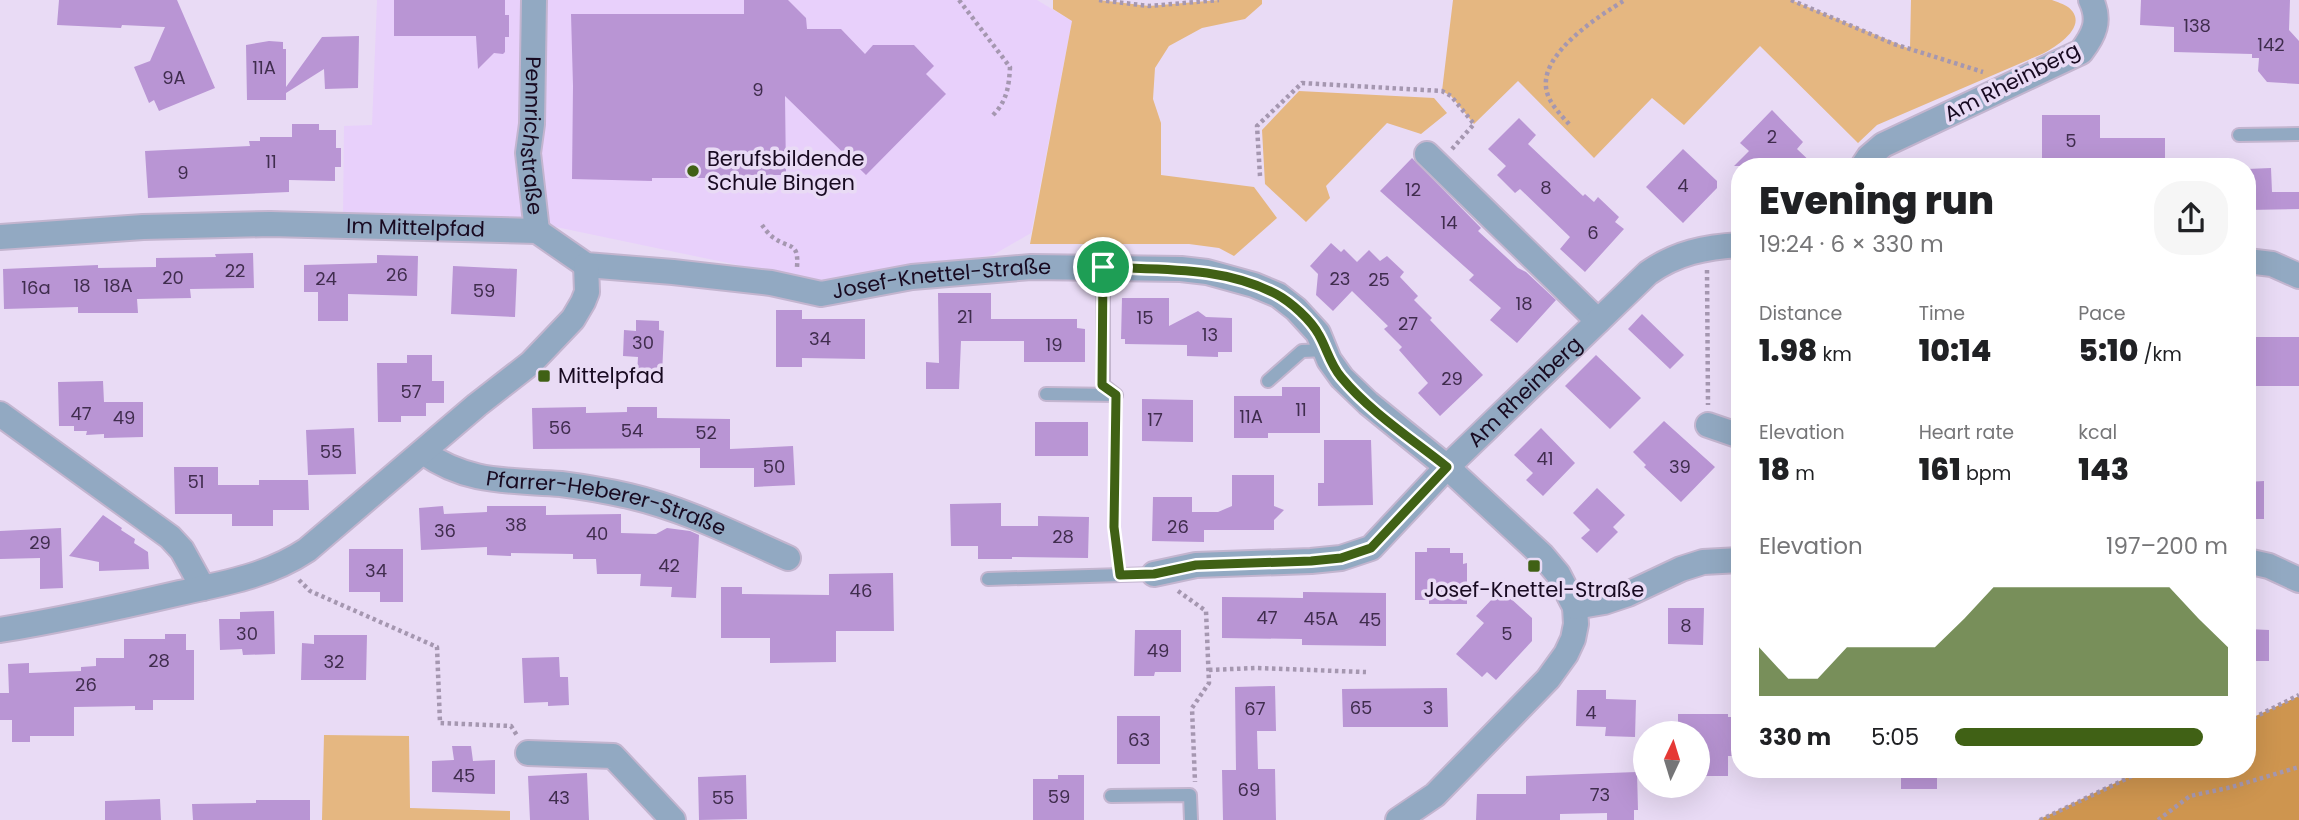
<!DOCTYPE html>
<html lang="en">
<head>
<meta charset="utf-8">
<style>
  body { margin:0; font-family:Poppins,sans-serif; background:#f6f6f6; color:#202124; height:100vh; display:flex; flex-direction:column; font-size:26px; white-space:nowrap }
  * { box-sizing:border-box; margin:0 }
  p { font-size:23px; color:#757577 }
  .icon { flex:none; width:38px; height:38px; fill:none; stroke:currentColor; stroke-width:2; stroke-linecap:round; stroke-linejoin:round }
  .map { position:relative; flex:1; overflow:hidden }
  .panel { position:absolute; left:1731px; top:158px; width:525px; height:620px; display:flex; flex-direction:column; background:#fff; border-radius:28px; box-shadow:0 7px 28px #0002 }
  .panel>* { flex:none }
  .needle { width:46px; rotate:4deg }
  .buttons { position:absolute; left:1633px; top:721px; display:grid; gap:14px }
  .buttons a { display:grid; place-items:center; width:77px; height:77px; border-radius:50%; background:#fff; box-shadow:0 7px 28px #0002; font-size:35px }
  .pin { position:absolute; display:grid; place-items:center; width:60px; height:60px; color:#fff; margin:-30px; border:4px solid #fff; border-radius:50%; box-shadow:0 2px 7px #0007 }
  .round { display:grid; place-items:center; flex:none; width:74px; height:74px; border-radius:28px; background:#f6f6f6 }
  .head { display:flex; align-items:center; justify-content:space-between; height:119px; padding:0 28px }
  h1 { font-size:38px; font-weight:800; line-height:52px }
  .figures { display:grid; grid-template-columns:repeat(3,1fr); gap:10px; height:119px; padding:7px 28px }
  .figures div { display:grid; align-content:center }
  .figures b { font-size:30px; font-weight:800 }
  .figures small { font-size:19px; font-weight:400 }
  .figures p { font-size:19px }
  .chart { height:196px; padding:14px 28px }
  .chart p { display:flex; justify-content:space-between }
  .chart svg { width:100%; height:126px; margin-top:7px; fill:#406115; opacity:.7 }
  ul { padding:0 28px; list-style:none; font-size:23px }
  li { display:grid; grid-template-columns:112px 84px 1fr; align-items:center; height:52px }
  li i { height:18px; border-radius:9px; background:#406115 }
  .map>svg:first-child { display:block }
</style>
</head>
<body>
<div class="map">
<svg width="2299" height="820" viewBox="0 0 2299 820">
  <rect width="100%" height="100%" fill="#e9dbf5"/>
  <path fill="#e8d0fb" d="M377 0H1037L1072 21 1031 233 993 255 828 284 556 227 343 216 344 126 372 125Z"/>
  <path fill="#e5b781" d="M1053 0H1099L1149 6 1219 0H1262V4L1245 19 1202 28 1169 46 1155 68 1153 99 1161 123V175L1254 187 1277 218 1234 256 1219 248 1189 244H1030L1072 21 1053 9Z
    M1453 0H1791L1910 49 1911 0H2052C2057 2 2064 4 2068 7 2091 25 2056 47 2042 54L1877 125 1858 143 1760 46 1684 125 1652 98 1594 158 1518 81 1474 124 1451 96 1442 91Z
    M1299 91 1434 98 1447 113 1421 134 1387 123 1326 186 1330 198 1306 222 1265 184 1262 130Z
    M324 735 409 736 410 808 510 811V820H322Z"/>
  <path fill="#ce954f" d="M2299 696V820H2038L2147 768H2247V720Z"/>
  <path fill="#b995d4" d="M59 0H177L215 88 159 111 154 100 149 103 134 67 150 61 165 27 122 25 121 28 57 25Z
    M394 0H505V15H509V37H505V52L503 54 494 53 478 69 476 36H394Z
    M744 0H788L806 18 807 29H841L865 54 873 45H914L934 66 926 74 946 94 866 175 785 96 786 175H746V178H652V181L572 179 573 86 571 14H744Z
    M2141 0H2290L2289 30 2299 41V84L2267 82 2258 71 2259 58H2252V54L2174 52V27L2140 25Z
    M359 36 358 88 325 89 324 69 286 93V100H247L246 45 269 41 283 42V49H286V87L322 37Z
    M1772 110 1803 142 1797 149 1815 166H1734L1749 151 1740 143Z
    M2042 115H2100V138H2165V166H2042Z
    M1519 118 1536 135 1528 144 1583 196 1585 194 1594 202 1598 197 1619 217 1615 222 1624 229 1585 272 1560 249 1570 237 1520 189 1515 193 1497 175 1506 166 1488 149Z
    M292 124H319V130H336V148H341V167H335V181L289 180V192L148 198 145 151 250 146 249 141H260V137H292Z
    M1683 149 1717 181V188L1683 223 1646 187Z
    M1412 158 1481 228 1478 231 1518 268 1526 272 1556 300 1517 343 1490 320 1501 308 1469 280 1474 275 1380 191Z
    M2271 168 2272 192H2299V209L2247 210V169Z
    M1331 243 1341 252 1344 249 1357 262 1369 250 1380 261 1387 256 1404 272 1400 277 1418 296 1414 300 1432 318 1430 320 1483 375 1440 416 1418 393 1428 383 1399 350 1402 347 1384 329 1388 326 1352 291 1333 311 1316 295 1318 274 1310 266Z
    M253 253 254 288 190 289 191 298 137 299 138 313H78V307L4 309 3 269 98 265V268L156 267V258L216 257 215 254Z
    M377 255 418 256 417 296 348 294V321H318V292H304V265L377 263Z
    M453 266 517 269 515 317 451 314Z
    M938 293H991V319H1077V328L1085 329V362H1024V341H961L959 389H926V362L939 363Z
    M1122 298H1169V326L1198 311 1206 317 1232 318V352H1218V357L1187 356V345L1125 344V339H1121Z
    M776 310H802V319H865V359L802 358V367H776Z
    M1642 314 1684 355 1670 369 1628 329Z
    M636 320 659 321V330L664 331 662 375 637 374 638 357 623 356 624 330 636 331Z
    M2247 337H2299V386H2247Z
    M407 355H432V381H444V403H426V416H401V422H378L377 363H407Z
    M1596 355 1641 398 1610 429 1565 386Z
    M103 381 104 402H143V437L104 438V434L86 435 87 431H74V426H59L58 382Z
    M1282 387H1320V433H1268V438H1234V396H1282Z
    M1142 399 1193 400V442L1142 441Z
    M586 407V413L627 412V407H657V418L730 419V449L793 446 795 485 754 487V468H700V448L533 449 532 408Z
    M1664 421 1715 467 1681 502 1644 467 1646 465 1633 452Z
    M1035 422H1088V456H1035Z
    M354 428 356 474 308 475 306 430Z
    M1541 428 1575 463 1543 496 1526 480 1533 473 1514 455Z
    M1324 440H1371L1373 505 1318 506V483H1324Z
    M174 467H218V485H259V480H308L309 510H273V526H232V514H175Z
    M1232 475H1274V506L1284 510 1274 520V530H1204V542L1152 541 1153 497H1192V512H1218L1232 506Z
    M2264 481V519H2247V482Z
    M1597 488 1625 515 1613 527 1618 532 1597 553 1581 538 1590 530 1573 513Z
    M1001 503V526H1038V516L1089 517 1088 558 1012 557V559H978V546H951L950 504Z
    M443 506 444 514 487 512V506H546V515L621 514V533L656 534 667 528 690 531 699 535 696 598 671 597 672 587 640 586 641 574H597L596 559H573V554L511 553V556L487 555V547L421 550 419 508Z
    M103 515 122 528 121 530 135 539 134 543 148 552 149 569 99 571V562L69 556Z
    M61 528 63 588 40 589V558L0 559V531Z
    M1427 548H1450V553H1463V564L1467 563V604H1429V600H1415V552H1427Z
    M349 549H403V602H380V592H349Z
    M893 573 894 631H836V662L770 663V638H721V587H742V594L829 595V574Z
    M1303 592 1386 593V646L1302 645V639L1222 638V597L1303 598Z
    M1494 597H1509L1532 618V641L1496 680 1487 672 1482 677 1456 654 1484 623 1476 616Z
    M1668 608H1704L1703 645 1668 644Z
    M274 611 275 654 243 655 242 649 220 650 219 619H240V612Z
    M2247 629 2269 630V661H2247Z
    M1135 630H1181V672H1155L1154 676H1134Z
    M165 634H186V650H194V700H153V710H135V706L74 707V736H30V742H12V720H0V693H9L8 664 29 663V673L81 671V667L96 666V658H124V639H165Z
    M314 635H367L366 680H301L302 643 314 644Z
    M559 657 560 677H568L569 705 548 706V702L524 703 522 658Z
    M1275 686 1276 731H1257L1258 769H1275L1276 820H1223L1222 770H1236L1235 687Z
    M1447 688 1448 727H1343L1342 689Z
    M1577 690H1606V699L1636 700 1635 737 1605 736 1606 727 1576 726Z
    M1678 714H1728V717H1740V756H1728V776H1698V733H1678Z
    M1117 716H1160V764H1117Z
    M452 746H471L473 761 495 760V794L432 792V761L454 760Z
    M1901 768H1937V789H1901Z
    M1637 772 1638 810H1634V820H1607V813L1560 814V820H1476L1477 794H1526V776Z
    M587 773 589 820H530L528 776Z
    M746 775 747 819 699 820 698 777Z
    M1058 775H1084V820H1033V779H1058Z
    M160 799 161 820H105V801Z
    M256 800H310V820H193L192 804 256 803Z"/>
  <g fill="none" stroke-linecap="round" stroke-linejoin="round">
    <defs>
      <path id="service" d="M2239 135 2299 134
        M1103 267V385L1116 395
        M1268 381 1302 351 1325 350
        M1046 394 1116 395
        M988 579 1154 574
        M1111 796 1190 795 1191 820"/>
      <g id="minor">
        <path id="s1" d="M534 0 532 124 528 153 537 231"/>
        <path d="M1427 154 1598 321"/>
        <path d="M1863 166 1869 157 1883 145 2081 52C2094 35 2101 21 2091 0"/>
        <path id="s2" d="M0 237 143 227 270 224 537 231 586 265 673 272 771 283 821 294 912 277 1031 267 1181 269 1207 272 1254 285 1278 295 1296 309 1318 333 1329 360 1342 378 1368 403 1447 467 1542 555 1558 574 1575 607 1576 624 1573 639 1566 654 1548 679 1435 795 1398 820"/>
        <path d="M2247 261 2272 264 2299 276"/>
        <path d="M0 414 170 537 182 550 203 588"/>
        <path d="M1708 425 1740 436"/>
        <path id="s3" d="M423 452C468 484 509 480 561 484 584 487 607 491 629 496 685 509 736 535 788 558"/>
        <path d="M2247 561 2269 566 2299 580"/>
        <path id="s4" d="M1154 574 1196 565 1311 561 1341 558 1371 548 1447 467 1648 273C1676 253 1705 247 1740 245"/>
        <path d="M1575 607 1604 602 1628 594 1681 569 1703 562 1740 560"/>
        <path d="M0 630C61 620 120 607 180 593 225 583 268 576 307 550L477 405 531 363 573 319 583 302 587 292 586 265"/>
        <path d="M528 753 613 756 673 820"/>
      </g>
    </defs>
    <use href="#service" stroke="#c3b5cf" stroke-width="16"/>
    <use href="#minor" stroke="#c3b5cf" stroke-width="28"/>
    <path stroke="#a597b0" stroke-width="4.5" stroke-dasharray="3.5 3.5" stroke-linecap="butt" d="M959 0 1010 67C1009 86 1007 101 993 115
      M1099 0 1149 6 1219 0
      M1791 0 1894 44 1983 72
      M1569 124C1560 114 1547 101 1546 87 1542 52 1599 16 1625 0
      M1260 176 1257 126 1302 83 1442 91 1451 96 1474 124 1452 149
      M762 225C765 229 769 235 774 238 789 249 799 241 797 267
      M1707 270 1708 405
      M1116 410 1114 527 1118 559
      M299 580 310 591 437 647 440 723 511 726 518 737
      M1178 591 1206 611 1209 683 1192 708 1195 782
      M1209 670 1255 668 1366 672
      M2247 721 2299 695
      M2040 820 2149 768
      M2158 820 2190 796 2232 787 2299 767"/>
    <use href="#service" stroke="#92a9c2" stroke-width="12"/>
    <use href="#minor" stroke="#92a9c2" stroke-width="24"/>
  </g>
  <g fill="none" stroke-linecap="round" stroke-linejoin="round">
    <defs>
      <path id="route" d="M1103 267C1162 270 1222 266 1276 294 1291 302 1311 320 1319 335 1327 349 1330 364 1341 377 1370 412 1412 439 1447 467L1371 548 1341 558 1311 561 1196 565 1154 574 1120 575 1114 527 1116 395 1102 385Z"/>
    </defs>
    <use href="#route" stroke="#fff" stroke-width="14"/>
    <use href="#route" stroke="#406115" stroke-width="9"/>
  </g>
  <g fill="#406115" stroke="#e9dbf5" stroke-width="2.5">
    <circle cx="693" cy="171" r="7"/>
    <rect x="537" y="369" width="14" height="14" rx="3.5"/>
    <rect x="1527" y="559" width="14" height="14" rx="3.5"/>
  </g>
  <g text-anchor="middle" stroke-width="7" stroke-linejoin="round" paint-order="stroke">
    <g font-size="18" fill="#402d4e">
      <text x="2197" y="32">138</text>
      <text x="2271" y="51">142</text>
      <text x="264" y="74">11A</text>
      <text x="174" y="84">9A</text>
      <text x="758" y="96">9</text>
      <text x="1772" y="143">2</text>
      <text x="2071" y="147">5</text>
      <text x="271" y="168">11</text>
      <text x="183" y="179">9</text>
      <text x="1683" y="192">4</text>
      <text x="1546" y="194">8</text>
      <text x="1413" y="196">12</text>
      <text x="1449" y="229">14</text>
      <text x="1593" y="239">6</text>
      <text x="235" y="277">22</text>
      <text x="397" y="281">26</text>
      <text x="173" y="284">20</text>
      <text x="326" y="285">24</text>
      <text x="1340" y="285">23</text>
      <text x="1379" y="286">25</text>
      <text x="82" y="292">18</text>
      <text x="118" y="292">18A</text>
      <text x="36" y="294">16a</text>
      <text x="484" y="297">59</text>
      <text x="1524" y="310">18</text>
      <text x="965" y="323">21</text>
      <text x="1145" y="324">15</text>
      <text x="1408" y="330">27</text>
      <text x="1210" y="341">13</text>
      <text x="820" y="345">34</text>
      <text x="643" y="349">30</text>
      <text x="1054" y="351">19</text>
      <text x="1452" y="385">29</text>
      <text x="411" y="398">57</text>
      <text x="1301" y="416">11</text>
      <text x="81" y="420">47</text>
      <text x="1251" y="423">11A</text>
      <text x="124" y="424">49</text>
      <text x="1155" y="426">17</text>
      <text x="560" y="434">56</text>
      <text x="632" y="437">54</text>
      <text x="706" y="439">52</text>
      <text x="331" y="458">55</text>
      <text x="1545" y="465">41</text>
      <text x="774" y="473">50</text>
      <text x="1680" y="473">39</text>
      <text x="196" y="488">51</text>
      <text x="516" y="531">38</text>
      <text x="1178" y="533">26</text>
      <text x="445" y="537">36</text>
      <text x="597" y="540">40</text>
      <text x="1063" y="543">28</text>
      <text x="40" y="549">29</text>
      <text x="669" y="572">42</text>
      <text x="376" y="577">34</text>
      <text x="861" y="597">46</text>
      <text x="1267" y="624">47</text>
      <text x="1321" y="625">45A</text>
      <text x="1370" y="626">45</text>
      <text x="1686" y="632">8</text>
      <text x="247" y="640">30</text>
      <text x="1507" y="640">5</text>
      <text x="1158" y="657">49</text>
      <text x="159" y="667">28</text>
      <text x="334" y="668">32</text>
      <text x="86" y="691">26</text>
      <text x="1361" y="714">65</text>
      <text x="1428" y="714">3</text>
      <text x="1255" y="715">67</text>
      <text x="1591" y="719">4</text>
      <text x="1139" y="746">63</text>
      <text x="464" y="782">45</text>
      <text x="1249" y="796">69</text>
      <text x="1600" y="801">73</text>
      <text x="1059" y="803">59</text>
      <text x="559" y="804">43</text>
      <text x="723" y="804">55</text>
    </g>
    <g font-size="21" fill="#180a21" stroke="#e9dbf5">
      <text transform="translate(2012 82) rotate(-27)" y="7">Am Rheinberg</text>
      <text dy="7" stroke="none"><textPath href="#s1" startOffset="136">Pennrichstraße</textPath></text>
      <text dy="7" stroke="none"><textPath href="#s2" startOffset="416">Im Mittelpfad</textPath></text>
      <text dy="7" stroke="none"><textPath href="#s2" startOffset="956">Josef-Knettel-Straße</textPath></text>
      <text dy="7" stroke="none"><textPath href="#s4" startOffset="439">Am Rheinberg</textPath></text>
      <text dy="7" stroke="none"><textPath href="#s3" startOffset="192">Pfarrer-Heberer-Straße</textPath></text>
    </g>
    <g font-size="21" fill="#180a21" stroke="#e9dbf5" text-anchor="start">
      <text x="707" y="166">Berufsbildende<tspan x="707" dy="24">Schule Bingen</tspan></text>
      <text x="558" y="383">Mittelpfad</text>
      <text x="1534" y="597" text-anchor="middle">Josef-Knettel-Straße</text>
    </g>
  </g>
</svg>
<div class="buttons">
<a><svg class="needle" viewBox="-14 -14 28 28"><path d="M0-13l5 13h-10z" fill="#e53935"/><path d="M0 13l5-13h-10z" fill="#757577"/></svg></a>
</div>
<div class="pin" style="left:1103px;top:267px;background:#1e9e55"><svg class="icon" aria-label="arrive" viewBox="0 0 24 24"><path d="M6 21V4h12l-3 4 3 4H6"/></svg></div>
<section class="panel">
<div class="head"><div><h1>Evening run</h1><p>19:24 · 6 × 330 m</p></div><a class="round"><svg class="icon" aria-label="share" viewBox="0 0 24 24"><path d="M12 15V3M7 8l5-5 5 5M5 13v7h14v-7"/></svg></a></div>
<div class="figures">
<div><p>Distance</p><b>1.98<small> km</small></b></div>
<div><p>Time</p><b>10:14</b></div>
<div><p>Pace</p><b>5:10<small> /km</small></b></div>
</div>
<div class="figures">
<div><p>Elevation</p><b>18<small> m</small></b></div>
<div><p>Heart rate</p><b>161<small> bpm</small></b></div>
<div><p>kcal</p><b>143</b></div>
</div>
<div class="chart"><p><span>Elevation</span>197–200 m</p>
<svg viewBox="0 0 160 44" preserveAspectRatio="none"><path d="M0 44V27L10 38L20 38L30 27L40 27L50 27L60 27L70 17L80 6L90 6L100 6L110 6L120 6L130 6L140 6L150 17L160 27V44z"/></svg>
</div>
<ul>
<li><b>330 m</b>5:05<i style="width:91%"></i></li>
</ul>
</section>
</div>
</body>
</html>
